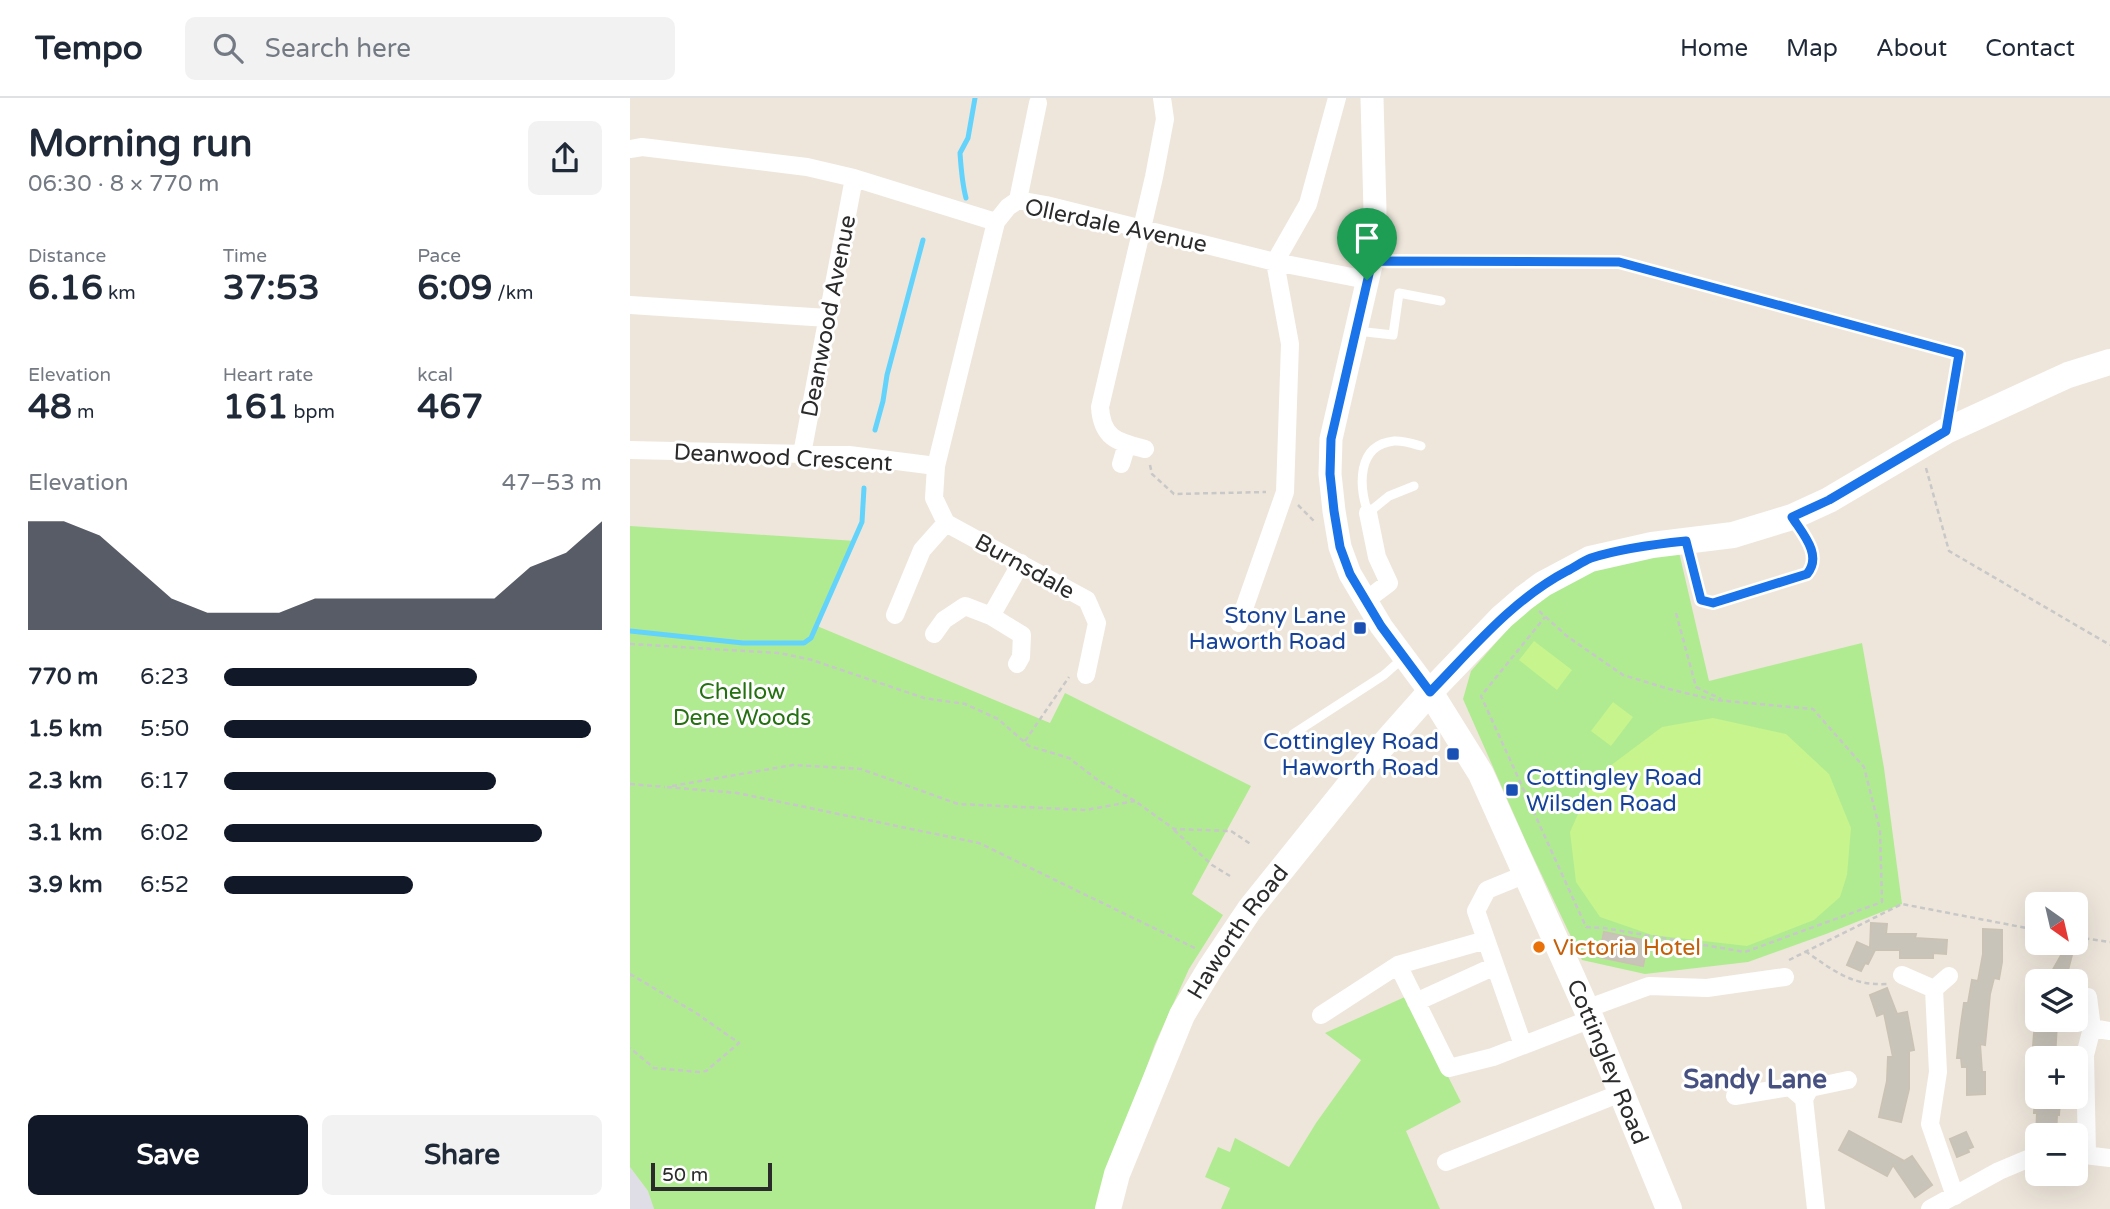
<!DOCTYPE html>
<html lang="en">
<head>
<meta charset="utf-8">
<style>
  body { margin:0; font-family:"Varela Round",sans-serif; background:#f2f2f3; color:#1f2937; height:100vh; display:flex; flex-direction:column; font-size:26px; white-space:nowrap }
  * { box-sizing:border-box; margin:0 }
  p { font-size:23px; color:#747a83 }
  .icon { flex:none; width:38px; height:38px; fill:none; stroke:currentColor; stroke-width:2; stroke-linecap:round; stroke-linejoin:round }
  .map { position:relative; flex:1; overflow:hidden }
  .details { display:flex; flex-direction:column; background:#fff; width:630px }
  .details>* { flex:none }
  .needle { width:46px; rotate:146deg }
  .buttons { position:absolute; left:1395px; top:794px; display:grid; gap:14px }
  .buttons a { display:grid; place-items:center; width:63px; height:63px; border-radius:10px; background:#fff; box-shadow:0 7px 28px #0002; font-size:35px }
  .scale { position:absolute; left:21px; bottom:18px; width:121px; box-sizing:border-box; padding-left:7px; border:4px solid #2b2b2b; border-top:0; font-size:19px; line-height:24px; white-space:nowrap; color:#2b2b2b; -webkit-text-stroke:5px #fff; paint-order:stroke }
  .pin { position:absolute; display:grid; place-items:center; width:60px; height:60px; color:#fff; margin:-72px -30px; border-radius:50% 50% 50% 0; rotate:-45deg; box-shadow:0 0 7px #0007 }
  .pin .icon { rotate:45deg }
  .round { display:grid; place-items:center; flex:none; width:74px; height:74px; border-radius:10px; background:#f2f2f3 }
  .head { display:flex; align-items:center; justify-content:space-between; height:119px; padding:0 28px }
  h1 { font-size:38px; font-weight:700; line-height:52px }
  .stats { display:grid; grid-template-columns:repeat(3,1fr); gap:10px; height:119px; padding:7px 28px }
  .stats div { display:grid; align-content:center }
  .stats b { font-size:35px; font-weight:700 }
  .stats small { font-size:19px; font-weight:400 }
  .stats p { font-size:19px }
  .chart { height:196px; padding:14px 28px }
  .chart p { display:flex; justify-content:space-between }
  .chart svg { width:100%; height:126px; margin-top:7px; fill:#111827; opacity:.7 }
  .action { display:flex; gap:14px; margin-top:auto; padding:14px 28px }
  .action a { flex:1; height:80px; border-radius:10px; background:#111827; color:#fff; font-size:28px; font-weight:700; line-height:80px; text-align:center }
  .action a+a { background:#f2f2f3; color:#1f2937 }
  ul { padding:0 28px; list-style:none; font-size:23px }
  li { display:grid; grid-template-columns:112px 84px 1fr; align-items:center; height:52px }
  li i { height:18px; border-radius:9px; background:#111827 }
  header { display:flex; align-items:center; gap:42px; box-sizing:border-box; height:98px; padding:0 35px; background:#fff; border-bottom:2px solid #e0e1e3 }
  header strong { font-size:33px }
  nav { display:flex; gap:38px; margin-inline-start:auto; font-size:24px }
  .search { width:490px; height:63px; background:#f2f2f3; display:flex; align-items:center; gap:18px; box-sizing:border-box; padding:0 24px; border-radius:10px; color:#747a83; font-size:26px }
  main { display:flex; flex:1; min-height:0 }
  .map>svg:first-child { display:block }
</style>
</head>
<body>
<header>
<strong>Tempo</strong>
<div class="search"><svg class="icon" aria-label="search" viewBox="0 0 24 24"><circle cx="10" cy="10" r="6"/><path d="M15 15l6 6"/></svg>Search here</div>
<nav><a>Home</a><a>Map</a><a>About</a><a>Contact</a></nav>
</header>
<main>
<section class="details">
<div class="head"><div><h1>Morning run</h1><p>06:30 · 8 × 770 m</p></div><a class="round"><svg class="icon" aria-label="share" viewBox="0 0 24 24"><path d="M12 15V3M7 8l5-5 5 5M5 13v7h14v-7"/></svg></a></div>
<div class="stats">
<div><p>Distance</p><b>6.16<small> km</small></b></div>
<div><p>Time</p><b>37:53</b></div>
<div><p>Pace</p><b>6:09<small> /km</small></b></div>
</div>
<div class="stats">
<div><p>Elevation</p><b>48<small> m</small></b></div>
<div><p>Heart rate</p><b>161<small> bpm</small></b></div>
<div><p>kcal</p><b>467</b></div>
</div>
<div class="chart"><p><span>Elevation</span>47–53 m</p>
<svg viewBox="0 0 160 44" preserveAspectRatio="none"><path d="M0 44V6L10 6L20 11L30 22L40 33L50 38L60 38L70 38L80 33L90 33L100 33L110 33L120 33L130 33L140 22L150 17L160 6V44z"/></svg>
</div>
<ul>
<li><b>770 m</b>6:23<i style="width:67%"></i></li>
<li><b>1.5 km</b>5:50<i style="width:97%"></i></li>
<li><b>2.3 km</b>6:17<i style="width:72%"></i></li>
<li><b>3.1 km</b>6:02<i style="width:84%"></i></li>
<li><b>3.9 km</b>6:52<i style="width:50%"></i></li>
</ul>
<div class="action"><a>Save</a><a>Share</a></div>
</section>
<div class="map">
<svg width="1480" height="1111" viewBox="0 0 1480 1111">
  <rect width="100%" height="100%" fill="#eee6db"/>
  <path fill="#dfdde6" d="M0 1069 18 1093 24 1111H0Z"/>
  <path fill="#b0eb92" d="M0 428 226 443 187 528 420 625 435 595 621 688 562 796 593 817 559 871 525 946 465 1111H24L18 1093 0 1069Z
    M1049 454 1079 583 1232 545 1254 670 1272 806 1196 836 1118 864 1015 876 952 862 897 746 833 601 841 573 885 523 925 492 973 467Z
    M777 898 831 1004 776 1033 810 1111H591L600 1090 575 1079 588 1049 600 1054 605 1040 659 1069 686 1025 731 962 695 935Z"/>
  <path fill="#c7f48c" d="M904 543 942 572 927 592 889 562Z
    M983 604 1003 619 981 648 961 633Z
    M1083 620 1156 636 1199 676 1221 730 1217 777 1210 799 1184 822 1117 848 1022 837 970 819 946 784 940 734 964 680 1032 629Z"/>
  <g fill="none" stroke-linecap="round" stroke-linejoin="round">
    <path stroke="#63d3fc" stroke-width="5" d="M336 100C332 85 331 70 330 55L338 40 345 0
      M245 332 253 303 257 277 293 142
      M0 533 113 545H174L181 540 232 424 234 390"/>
  </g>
  <path fill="#c9c4ba" stroke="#cac3b5" stroke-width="2" d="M1241 825 1257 826 1256 836H1286L1285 840 1317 842 1316 856 1303 855V860H1270V852H1245L1238 866 1235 865 1231 873 1217 867 1227 844 1240 850Z
    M1353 831 1372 832V864L1369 881 1364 880 1360 896 1355 947 1350 946 1352 974H1355V996L1337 997V969H1332L1331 960H1327L1330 933 1334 905H1338L1342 882 1348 883 1353 856Z
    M974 834 1018 843 1013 868 969 859Z
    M1438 845H1445L1435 884H1416Z
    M1257 890 1267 916 1277 914 1284 952 1279 953V991L1271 1024 1249 1019 1257 983 1258 959H1263L1254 915 1247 918 1240 897Z
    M1405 923 1427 924 1425 961H1402Z
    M1405 999H1419V1003H1430L1429 1017H1427L1426 1038H1406L1407 1015H1404Z
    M1219 1033 1274 1063 1282 1058 1302 1087 1285 1099 1263 1067 1257 1078 1209 1052Z
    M1336 1034 1343 1049 1338 1051 1339 1054 1327 1059 1320 1041Z"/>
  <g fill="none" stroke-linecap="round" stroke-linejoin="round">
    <path stroke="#c8c8c8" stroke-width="2.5" stroke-dasharray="5 3.5" stroke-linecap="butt" d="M759 163 989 164 1329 256 1320 308
      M520 367 522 376 544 396 636 394
      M1296 370 1319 453 1480 547
      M668 407 686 425
      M909 513 938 539 993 577 1039 591 1085 602 1183 611 1234 669 1250 732 1252 804 1115 854 974 830 956 829 851 598 915 519
      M1046 515 1066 589 1091 601
      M0 546 149 555 182 562 294 600 335 606 368 621 399 648 439 660 469 683 505 703 544 731 601 733 622 747
      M395 643 439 579
      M0 686 35 689
      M42 688 163 667 231 671 328 706 456 712 505 703
      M37 689 107 695 349 745 567 851
      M544 732 582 767 600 778
      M1446 839 1480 844
      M1175 853C1203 872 1221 888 1257 886
      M1159 862 1272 806 1407 832
      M0 876 66 915 109 945 76 973 69 974 24 970 0 950"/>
    <path stroke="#fff" stroke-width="9" d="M727 233 763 237 769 195 811 203
      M784 388 759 398 738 415C729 389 726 347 764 343 773 342 783 346 791 348
      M1057 447 1071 502 1083 505 1177 476C1192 457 1173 437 1163 420
      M663 636 754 577 773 560"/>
    <path stroke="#fff" stroke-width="18" d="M0 51 12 49 177 69 224 80 366 124
      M388 102 408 5
      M0 207 198 220
      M515 351C488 344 472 341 470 309L524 79 535 21 532 0
      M0 352 219 357 306 368
      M172 356 224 80
      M491 366 497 346
      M735 503 759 485 747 459 738 415
      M265 517 292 452 316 425
      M361 518 391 465
      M609 525 655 394 660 246 645 164 678 106 707 0
      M304 536 314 522 335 508 361 518 392 537 391 559 387 566
      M456 577 467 525 457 502 316 425 304 400 306 368 366 124 378 109 388 102 416 107 645 164 737 182
      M768 867 819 970 863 959 961 921
      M1272 877 1304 891 1308 974 1300 1026 1325 1098
      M1304 891 1319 878
      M1458 899 1462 930
      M786 904 865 868
      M956 911 1019 888 1077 890 1155 879
      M691 917 768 867 856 842
      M893 947 846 813 857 792 896 776
      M1105 998 1160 989 1174 1001
      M1446 1056 1480 1060
      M1457 1056 1455 957 1462 930 1480 933
      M816 1064 991 995
      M1186 1111 1174 1001 1180 990 1218 982
      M1300 1111 1369 1073 1407 1057"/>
    <path stroke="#fff" stroke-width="23" d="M742 0 745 113 742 163 701 341 700 376 704 413 710 449 720 476 751 528 800 594"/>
    <g stroke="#fff" stroke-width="26">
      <path id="s1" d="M800 594 851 676 961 921 1039 1111"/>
      <path id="s2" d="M478 1111 487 1076 552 917 581 869 620 811 738 664 800 594 872 519 894 500 913 486 960 461 1022 447 1103 437 1162 419 1199 402 1316 333 1438 277 1480 264"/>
    </g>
  </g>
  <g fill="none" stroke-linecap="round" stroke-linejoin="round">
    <defs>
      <path id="route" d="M742 163 989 164 1329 256 1316 333 1199 402 1162 419C1172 435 1193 457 1177 476L1083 505 1071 502 1056 443C1026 446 989 451 961 460 953 463 945 469 937 473 882 502 843 550 800 594L751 528 720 476 710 449 704 413 700 376 701 341Z"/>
    </defs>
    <use href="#route" stroke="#fff" stroke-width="14"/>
    <use href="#route" stroke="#1a73e8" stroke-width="9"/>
  </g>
  <g fill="#1a4fb4" stroke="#fff" stroke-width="2.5">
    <rect x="723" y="523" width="14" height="14" rx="3.5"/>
    <rect x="816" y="649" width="14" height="14" rx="3.5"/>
    <rect x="875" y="685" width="14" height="14" rx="3.5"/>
  </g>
  <circle fill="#e8710a" stroke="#fff" stroke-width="2.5" cx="909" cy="849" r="7"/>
  <g text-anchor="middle" stroke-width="6" stroke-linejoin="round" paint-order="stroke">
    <g font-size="23" fill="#2b2b2b" stroke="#fff">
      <text transform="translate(486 127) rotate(12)" y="8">Ollerdale Avenue</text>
      <text transform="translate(198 218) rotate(-79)" y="8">Deanwood Avenue</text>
      <text transform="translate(153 359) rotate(3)" y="8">Deanwood Crescent</text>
      <text transform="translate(395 468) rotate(29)" y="8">Burnsdale</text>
      <text dy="8" stroke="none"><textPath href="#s2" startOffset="308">Haworth Road</textPath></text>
      <text dy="8" stroke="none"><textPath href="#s1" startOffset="411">Cottingley Road</textPath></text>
    </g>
    <g font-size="23" fill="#164399" stroke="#fff" text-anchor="end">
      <text x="716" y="525">Stony Lane<tspan x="716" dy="26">Haworth Road</tspan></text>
      <text x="809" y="651">Cottingley Road<tspan x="809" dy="26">Haworth Road</tspan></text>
      <text x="896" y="687" text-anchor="start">Cottingley Road<tspan x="896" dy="26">Wilsden Road</tspan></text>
    </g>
    <g font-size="23" fill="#257112" stroke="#fff">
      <text x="112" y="601">Chellow<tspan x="112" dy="26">Dene Woods</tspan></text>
    </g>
    <g font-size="23" fill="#c56008" stroke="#fff" text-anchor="start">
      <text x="923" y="857">Victoria Hotel</text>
    </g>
    <g font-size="26" font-weight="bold" fill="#465081" stroke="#fff">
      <text x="1125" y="990">Sandy Lane</text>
    </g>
  </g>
</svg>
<div class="buttons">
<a><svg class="needle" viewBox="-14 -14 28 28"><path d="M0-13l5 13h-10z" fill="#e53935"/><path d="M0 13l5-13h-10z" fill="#747a83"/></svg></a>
<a><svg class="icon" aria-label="layers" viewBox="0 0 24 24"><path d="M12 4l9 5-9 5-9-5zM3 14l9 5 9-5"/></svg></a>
<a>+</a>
<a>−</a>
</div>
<div class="scale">50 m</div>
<div class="pin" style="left:737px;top:182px;background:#1e9e55"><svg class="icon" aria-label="arrive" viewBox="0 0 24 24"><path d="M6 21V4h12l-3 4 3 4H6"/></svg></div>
</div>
</main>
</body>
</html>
